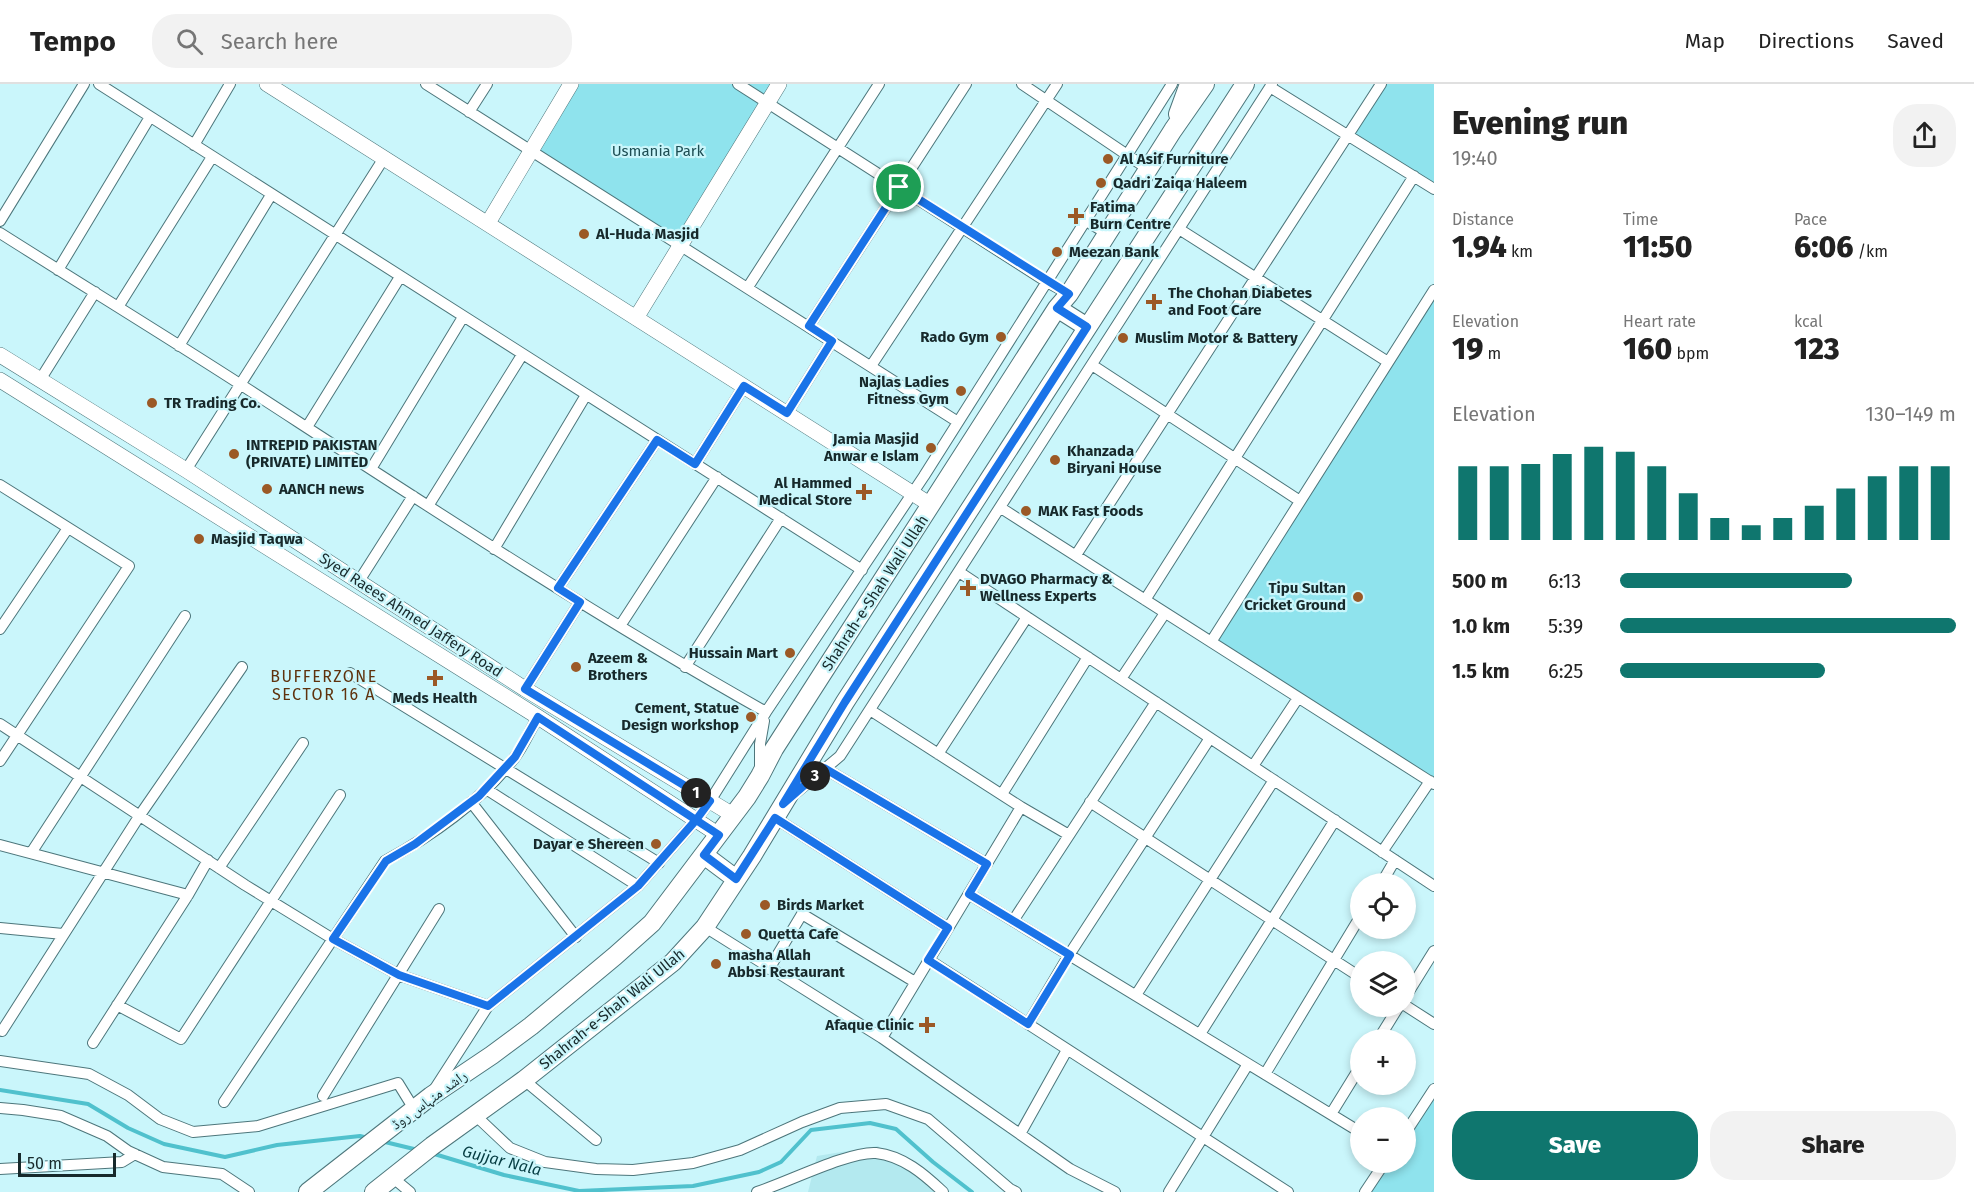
<!DOCTYPE html>
<html lang="en">
<head>
<meta charset="utf-8">
<style>
  body { margin:0; font-family:"Fira Sans","Noto Naskh Arabic",sans-serif; background:#f2f2f2; color:#222; height:100vh; display:flex; flex-direction:column; font-size:22px; white-space:nowrap }
  * { box-sizing:border-box; margin:0 }
  p { font-size:20px; color:#767676 }
  .icon { flex:none; width:33px; height:33px; fill:none; stroke:currentColor; stroke-width:2; stroke-linecap:round; stroke-linejoin:round }
  .map { position:relative; flex:1; overflow:hidden }
  .panel { display:flex; flex-direction:column; background:#fff; width:540px }
  .panel>* { flex:none }
  .buttons { position:absolute; left:1350px; top:789px; display:grid; gap:12px }
  .buttons a { display:grid; place-items:center; width:66px; height:66px; border-radius:50%; background:#fff; box-shadow:0 3px 9px #0003; font-size:30px }
  .scale { position:absolute; left:18px; bottom:15px; width:98px; box-sizing:border-box; padding-left:6px; border:3px solid #17292b; border-top:0; font-size:16px; line-height:21px; white-space:nowrap; color:#17292b; -webkit-text-stroke:4px #caf6fb; paint-order:stroke }
  .pin { position:absolute; display:grid; place-items:center; width:51px; height:51px; color:#fff; margin:-26px; border:3px solid #fff; border-radius:50%; box-shadow:0 2px 6px #0007 }
  .km { position:absolute; width:30px; height:30px; margin:-15px; border-radius:50%; background:#222; color:#fff; font-size:16px; line-height:30px; text-align:center }
  .round { display:grid; place-items:center; flex:none; width:63px; height:63px; border-radius:24px; background:#f2f2f2 }
  .overview { display:flex; align-items:center; justify-content:space-between; height:102px; padding:0 18px }
  h1 { font-size:33px; font-weight:800; line-height:45px }
  .metrics { display:grid; grid-template-columns:repeat(3,1fr); gap:9px; height:102px; padding:6px 18px }
  .metrics div { display:grid; align-content:center }
  .metrics b { font-size:30px; font-weight:800 }
  .metrics small { font-size:16px; font-weight:400 }
  .metrics p { font-size:16px }
  .chart { height:168px; padding:12px 18px }
  .chart p { display:flex; justify-content:space-between }
  .chart svg { width:100%; height:108px; margin-top:6px; stroke:#0f766e; stroke-width:6 }
  .action { display:flex; gap:12px; margin-top:auto; padding:12px 18px }
  .action a { flex:1; height:69px; border-radius:24px; background:#0f766e; color:#fff; font-size:24px; font-weight:800; line-height:69px; text-align:center }
  .action a+a { background:#f2f2f2; color:#222 }
  ul { padding:0 18px; list-style:none; font-size:20px }
  li { display:grid; grid-template-columns:96px 72px 1fr; align-items:center; height:45px }
  li i { height:15px; border-radius:8px; background:#0f766e }
  header { display:flex; align-items:center; gap:36px; box-sizing:border-box; height:84px; padding:0 30px; background:#fff; border-bottom:2px solid #e0e0e0 }
  header strong { font-size:28px }
  nav { display:flex; gap:33px; margin-inline-start:auto; font-size:21px }
  .search { width:420px; height:54px; background:#f2f2f2; display:flex; align-items:center; gap:15px; box-sizing:border-box; padding:0 21px; border-radius:24px; color:#767676; font-size:22px }
  main { display:flex; flex:1; min-height:0 }
  .map>svg:first-child { display:block }
</style>
</head>
<body>
<header>
<strong>Tempo</strong>
<div class="search"><svg class="icon" aria-label="search" viewBox="0 0 24 24"><circle cx="10" cy="10" r="6"/><path d="M15 15l6 6"/></svg>Search here</div>
<nav><a>Map</a><a>Directions</a><a>Saved</a></nav>
</header>
<main>
<div class="map">
<svg width="1434" height="1108" viewBox="0 0 1434 1108">
  <rect width="100%" height="100%" fill="#caf6fb"/>
  <path fill="#b3e9ef" d="M878 1062 936 1108H808L817 1072Z"/>
  <path fill="#8fe3ed" d="M573 0H779L681 161 531 68Z
    M1381 0H1434V105L1351 47Z
    M1434 206V700L1211 558Z
    M1434 1014V1108H1372L1391 1079 1406 1078V1057Z"/>
  <g fill="none" stroke-linecap="round" stroke-linejoin="round">
    <path stroke="#50c1cd" stroke-width="4" d="M0 1006 88 1020 128 1044 164 1060 225 1073 277 1061 360 1052 368 1054
      M381 1057 418 1066
      M431 1069 504 1091 579 1107 693 1102 759 1088 781 1078 811 1046 870 1039 896 1045 933 1078 972 1108"/>
    <defs>
      <path id="street" d="M99 0 862 486
        M426 0 958 338
        M738 0 1047 198 1069 210
        M1022 0 1148 85
        M1270 3 1434 105
        M469 28 487 0
        M194 61 230 0
        M0 137 84 0
        M1086 137 1108 150
        M1179 145 1388 278
        M0 149C82 201 164 251 246 304 417 415 588 528 766 628
        M58 186 150 33
        M748 203 879 0
        M118 223 212 73
        M809 242 966 0
        M179 262 271 111
        M1092 281 1300 417
        M871 282 1057 0
        M40 296 95 208
        M787 329 832 257
        M307 343 400 193
        M695 380 744 302
        M371 385 463 233
        M186 386 384 74
        M0 401 129 482 0 677
        M428 422 522 271
        M1001 424 1434 700
        M494 465 586 311
        M1076 471 1381 0
        M959 488 1434 802
        M359 497 413 412
        M558 504 657 356
        M1145 516 1414 92
        M620 542 717 393
        M0 545 68 444
        M1211 558 1434 206
        M685 583 781 434
        M350 589 659 779
        M1121 595 1165 529
        M525 605 580 518
        M870 626 1021 723 1069 751
        M0 640 245 801 333 855 399 891 488 922
        M938 670 1027 533
        M1253 682 1298 614
        M824 684 987 780
        M760 687V660L764 637
        M486 705 638 802
        M797 708 840 672 1272 0
        M1002 710 1088 573
        M471 718 576 853
        M1090 718 1360 893
        M775 734 948 844
        M0 761 188 811
        M1382 768 1430 697
        M31 769 185 532
        M219 784 303 659
        M1381 800 1395 776
        M969 810 1360 1048
        M1013 837 1156 618
        M705 843 882 954 1070 1085 1115 1108
        M0 844 63 850
        M929 876 1288 1108
        M769 885 802 830 915 898
        M1136 911 1274 696
        M1406 912 1434 867
        M117 921 181 955 340 711
        M1406 922 1434 940
        M1028 940 1069 871 1210 654
        M2 947 140 731 242 583
        M1200 950 1335 736
        M882 954 1021 723
        M1378 956 1399 922
        M93 959 188 811 208 776
        M0 977 89 990 128 1011 160 1035 193 1048 258 1042 398 999 414 1025
        M1265 990 1360 833
        M524 996 596 1056
        M434 1006 488 922 638 802 696 736 710 717 766 628 924 392 1172 0
        M323 1012 439 825
        M224 1018 385 777C433 751 482 716 515 673 524 661 530 646 538 633
        M0 1024 23 1026 61 1032 107 1052 128 1067 163 1083 222 1090 249 1108
        M1331 1030 1360 983
        M475 1031 510 1064 545 1078 596 1085 633 1086 693 1079 740 1066 802 1038 840 1024 886 1020 928 1035 1010 1105 1016 1108
        M1406 1048 1434 1005
        M1020 1050 1067 966
        M0 1085 122 1078 135 1070
        M392 1093 410 1108
        M757 1108C786 1099 849 1067 876 1069 903 1072 924 1090 943 1108
        M1169 1108 1248 980
        M1365 1108 1385 1078"/>
      <path id="secondary" d="M267 0 931 421
        M488 139 571 0
        M636 234 779 0
        M0 271 186 386 525 605 733 731
        M0 296 538 633 719 751"/>
      <path id="primary" d="M1178 30 1189 0
        M1057 224 1087 243
        M704 771 736 795
        M308 1108 431 1012 492 971 531 942 615 872 652 839 747 713 760 692 774 665 1057 224 1069 210 1173 46 1205 0
        M374 1108 432 1062 524 996 673 878 705 843 752 772 845 618 1245 0"/>
    </defs>
    <use href="#street" stroke="#4d767b" stroke-width="12"/>
    <use href="#secondary" stroke="#4d767b" stroke-width="16"/>
    <use href="#primary" stroke="#4d767b" stroke-width="20"/>
    <use href="#street" stroke="#fff" stroke-width="10"/>
    <use href="#secondary" stroke="#fff" stroke-width="15"/>
    <use href="#primary" stroke="#fff" stroke-width="18"/>
  </g>
  <g fill="none" stroke-linecap="round" stroke-linejoin="round">
    <defs>
      <path id="route" d="M899 103 809 242 832 257 787 329 744 302 695 380 657 356 558 504 580 518 525 605 710 717 696 736 638 802 488 922 399 891 333 855 386 777 415 760 479 712 515 673 538 633 696 736 719 751 704 771 736 795 775 734 948 844 928 876 1028 940 1070 871 969 810 987 780 824 684 783 720 845 618 1087 243 1057 224 1069 210 899 103"/>
    </defs>
    <use href="#route" stroke="#fff" stroke-width="12"/>
    <use href="#route" stroke="#1a73e8" stroke-width="8"/>
  </g>
  <g fill="#9b5926" stroke="#caf6fb" stroke-width="2">
    <circle cx="1108" cy="75" r="6"/>
    <circle cx="1101" cy="99" r="6"/>
    <path d="M1073 123h6v6h6v6h-6v6h-6v-6h-6v-6h6z"/>
    <circle cx="584" cy="150" r="6"/>
    <circle cx="1057" cy="168" r="6"/>
    <path d="M1151 209h6v6h6v6h-6v6h-6v-6h-6v-6h6z"/>
    <circle cx="1001" cy="253" r="6"/>
    <circle cx="1123" cy="254" r="6"/>
    <circle cx="961" cy="307" r="6"/>
    <circle cx="152" cy="319" r="6"/>
    <circle cx="931" cy="364" r="6"/>
    <circle cx="234" cy="370" r="6"/>
    <circle cx="1055" cy="376" r="6"/>
    <circle cx="267" cy="405" r="6"/>
    <path d="M861 399h6v6h6v6h-6v6h-6v-6h-6v-6h6z"/>
    <circle cx="1026" cy="427" r="6"/>
    <circle cx="199" cy="455" r="6"/>
    <path d="M965 495h6v6h6v6h-6v6h-6v-6h-6v-6h6z"/>
    <circle cx="1358" cy="513" r="6"/>
    <circle cx="790" cy="569" r="6"/>
    <circle cx="576" cy="583" r="6"/>
    <path d="M432 585h6v6h6v6h-6v6h-6v-6h-6v-6h6z"/>
    <circle cx="751" cy="633" r="6"/>
    <circle cx="656" cy="760" r="6"/>
    <circle cx="765" cy="821" r="6"/>
    <circle cx="746" cy="850" r="6"/>
    <circle cx="716" cy="880" r="6"/>
    <path d="M924 932h6v6h6v6h-6v6h-6v-6h-6v-6h6z"/>
  </g>
  <g text-anchor="middle" stroke-width="4.5" stroke-linejoin="round" paint-order="stroke">
    <g font-size="15" fill="#1c4d53" stroke="#caf6fb">
      <text x="658" y="72">Usmania Park</text>
    </g>
    <g font-size="15" font-weight="bold" fill="#17292b" stroke="#caf6fb" text-anchor="start">
      <text x="1120" y="80">Al Asif Furniture</text>
      <text x="1113" y="104">Qadri Zaiqa Haleem</text>
      <text x="1090" y="128">Fatima<tspan x="1090" dy="17">Burn Centre</tspan></text>
      <text x="596" y="155">Al-Huda Masjid</text>
      <text x="1069" y="173">Meezan Bank</text>
      <text x="1168" y="214">The Chohan Diabetes<tspan x="1168" dy="17">and Foot Care</tspan></text>
      <text x="989" y="258" text-anchor="end">Rado Gym</text>
      <text x="1135" y="259">Muslim Motor &amp; Battery</text>
      <text x="949" y="303" text-anchor="end">Najlas Ladies<tspan x="949" dy="17">Fitness Gym</tspan></text>
      <text x="164" y="324">TR Trading Co.</text>
      <text x="919" y="360" text-anchor="end">Jamia Masjid<tspan x="919" dy="17">Anwar e Islam</tspan></text>
      <text x="246" y="366">INTREPID PAKISTAN<tspan x="246" dy="17">(PRIVATE) LIMITED</tspan></text>
      <text x="1067" y="372">Khanzada<tspan x="1067" dy="17">Biryani House</tspan></text>
      <text x="852" y="404" text-anchor="end">Al Hammed<tspan x="852" dy="17">Medical Store</tspan></text>
      <text x="279" y="410">AANCH news</text>
      <text x="1038" y="432">MAK Fast Foods</text>
      <text x="211" y="460">Masjid Taqwa</text>
      <text x="980" y="500">DVAGO Pharmacy &amp;<tspan x="980" dy="17">Wellness Experts</tspan></text>
      <text x="1346" y="509" text-anchor="end">Tipu Sultan<tspan x="1346" dy="17">Cricket Ground</tspan></text>
      <text x="778" y="574" text-anchor="end">Hussain Mart</text>
      <text x="588" y="579">Azeem &amp;<tspan x="588" dy="17">Brothers</tspan></text>
      <text x="435" y="619" text-anchor="middle">Meds Health</text>
      <text x="739" y="629" text-anchor="end">Cement, Statue<tspan x="739" dy="17">Design workshop</tspan></text>
      <text x="644" y="765" text-anchor="end">Dayar e Shereen</text>
      <text x="777" y="826">Birds Market</text>
      <text x="758" y="855">Quetta Cafe</text>
      <text x="728" y="876">masha Allah<tspan x="728" dy="17">Abbsi Restaurant</tspan></text>
      <text x="914" y="946" text-anchor="end">Afaque Clinic</text>
    </g>
    <g font-size="15" fill="#17292b" stroke="#caf6fb">
      <text transform="translate(875 509) rotate(-57)" y="5">Shahrah-e-Shah Wali Ullah</text>
      <text transform="translate(411 531) rotate(33)" y="5">Syed Raees Ahmed Jaffery Road</text>
      <text transform="translate(612 925) rotate(-39)" y="5">Shahrah-e-Shah Wali Ullah</text>
      <text transform="translate(429 1016) rotate(-36)" y="5">راشد منہاس روڈ</text>
    </g>
    <g font-size="16" letter-spacing="1.5" fill="#5f320d" stroke="#caf6fb">
      <text x="324" y="598">BUFFERZONE<tspan x="324" dy="18">SECTOR 16 A</tspan></text>
    </g>
    <g font-size="16" font-style="italic" fill="#053c42" stroke="#caf6fb">
      <text transform="translate(502 1076) rotate(14)" y="6">Gujjar Nala</text>
    </g>
  </g>
</svg>
<div class="buttons">
<a><svg class="icon" aria-label="locate" viewBox="0 0 24 24"><circle cx="12" cy="12" r="6"/><path d="M12 2v4M12 18v4M2 12h4M18 12h4"/></svg></a>
<a><svg class="icon" aria-label="layers" viewBox="0 0 24 24"><path d="M12 4l9 5-9 5-9-5zM3 14l9 5 9-5"/></svg></a>
<a>+</a>
<a>−</a>
</div>
<div class="scale">50 m</div>
<div class="pin" style="left:899px;top:103px;background:#1e9e55"><svg class="icon" aria-label="arrive" viewBox="0 0 24 24"><path d="M6 21V4h12l-3 4 3 4H6"/></svg></div>
<b class="km" style="left:696px;top:709px">1</b>
<b class="km" style="left:815px;top:692px">3</b>
</div>
<section class="panel">
<div class="overview"><div><h1>Evening run</h1><p>19:40</p></div><a class="round"><svg class="icon" aria-label="share" viewBox="0 0 24 24"><path d="M12 15V3M7 8l5-5 5 5M5 13v7h14v-7"/></svg></a></div>
<div class="metrics">
<div><p>Distance</p><b>1.94<small> km</small></b></div>
<div><p>Time</p><b>11:50</b></div>
<div><p>Pace</p><b>6:06<small> /km</small></b></div>
</div>
<div class="metrics">
<div><p>Elevation</p><b>19<small> m</small></b></div>
<div><p>Heart rate</p><b>160<small> bpm</small></b></div>
<div><p>kcal</p><b>123</b></div>
</div>
<div class="chart"><p><span>Elevation</span>130–149 m</p>
<svg viewBox="0 0 160 44" preserveAspectRatio="none"><path d="M5 44V14M15 44V14M25 44V13M35 44V9M45 44V6M55 44V8M65 44V14M75 44V25M85 44V35M95 44V38M105 44V35M115 44V30M125 44V23M135 44V18M145 44V14M155 44V14"/></svg>
</div>
<ul>
<li><b>500 m</b>6:13<i style="width:69%"></i></li>
<li><b>1.0 km</b>5:39<i style="width:100%"></i></li>
<li><b>1.5 km</b>6:25<i style="width:61%"></i></li>
</ul>
<div class="action"><a>Save</a><a>Share</a></div>
</section>
</main>
</body>
</html>
